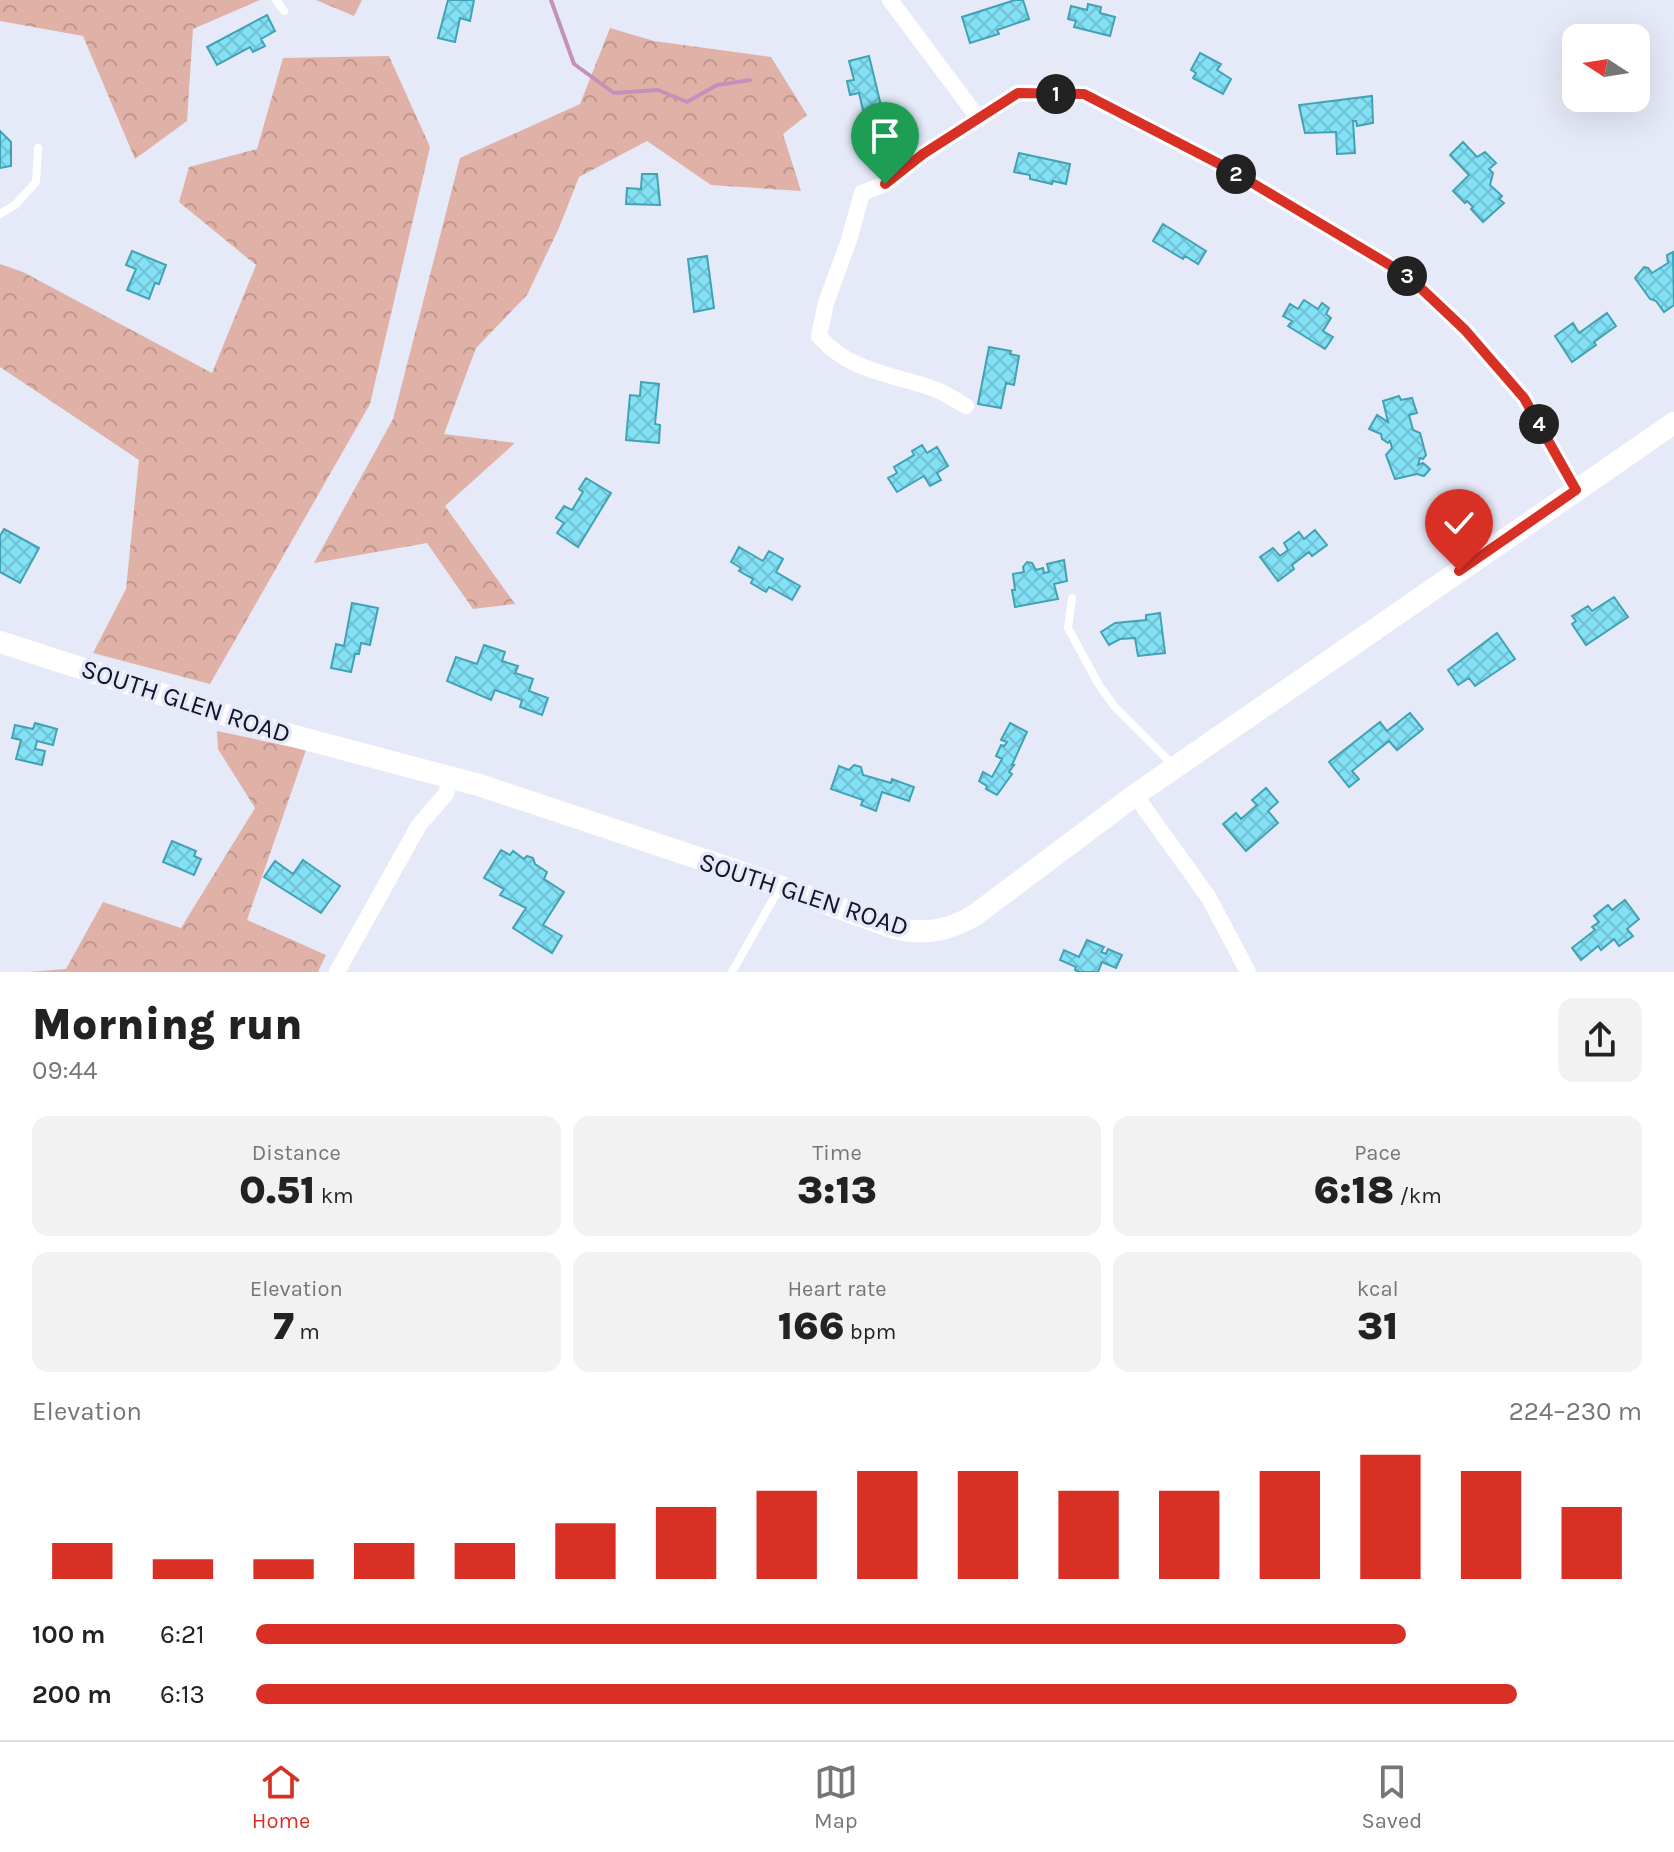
<!DOCTYPE html>
<html lang="en">
<head>
<meta charset="utf-8">
<style>
  body { margin:0; font-family:Karla,sans-serif; background:#f2f2f2; color:#222; height:100vh; display:flex; flex-direction:column; font-size:30px; white-space:nowrap }
  * { box-sizing:border-box; margin:0 }
  p { font-size:26px; color:#767676 }
  .icon { flex:none; width:44px; height:44px; fill:none; stroke:currentColor; stroke-width:2; stroke-linecap:round; stroke-linejoin:round }
  .map { position:relative; height:972px; overflow:hidden }
  .details { display:flex; flex-direction:column; background:#fff; flex:1 }
  .details>* { flex:none }
  .needle { width:52px; rotate:282deg }
  .tools { position:absolute; left:1562px; top:24px; display:grid; gap:16px }
  .tools a { display:grid; place-items:center; width:88px; height:88px; border-radius:16px; background:#fff; box-shadow:0 8px 32px #0002; font-size:40px }
  .pin { position:absolute; display:grid; place-items:center; width:68px; height:68px; color:#fff; margin:-82px -34px; border-radius:50% 50% 50% 0; rotate:-45deg; box-shadow:0 0 8px #0007 }
  .pin .icon { rotate:45deg }
  .km { position:absolute; width:40px; height:40px; margin:-20px; border-radius:50%; background:#222; color:#fff; font-size:22px; line-height:40px; text-align:center }
  .round { display:grid; place-items:center; flex:none; width:84px; height:84px; border-radius:16px; background:#f2f2f2 }
  .headline { display:flex; align-items:center; justify-content:space-between; height:136px; padding:0 32px }
  h1 { font-size:44px; font-weight:800; line-height:60px }
  .metrics { display:grid; grid-template-columns:repeat(3,1fr); gap:12px; height:136px; padding:8px 32px }
  .metrics div { display:grid; align-content:center; border-radius:16px; background:#f2f2f2; text-align:center }
  .metrics b { font-size:40px; font-weight:800 }
  .metrics small { font-size:22px; font-weight:400 }
  .metrics p { font-size:22px }
  .chart { height:224px; padding:16px 32px }
  .chart p { display:flex; justify-content:space-between }
  .chart svg { width:100%; height:144px; margin-top:8px; stroke:#d93025; stroke-width:6 }
  ul { padding:0 32px; list-style:none; font-size:26px }
  li { display:grid; grid-template-columns:128px 96px 1fr; align-items:center; height:60px }
  li i { height:20px; border-radius:10px; background:#d93025 }
  .dock { display:flex; justify-content:space-around; align-items:center; height:112px; border-top:2px solid #e0e0e0; background:#fff; font-size:22px; color:#767676 }
  .dock a { display:grid; justify-items:center; gap:4px }
  .dock .selected { color:#d93025 }
  .map>svg:first-child { display:block }
</style>
</head>
<body>
<div class="map">
<svg width="1674" height="972" viewBox="0 0 1674 972">
  <defs>
    <pattern id="forest-crowns" width="20" height="18" patternUnits="userSpaceOnUse" patternTransform="scale(2)"><rect width="20" height="18" fill="#e0b1a6"/><path d="M2 6a3 3 0 1 1 6 0M12 15a3 3 0 1 1 6 0" fill="none" stroke="#bf978f"/></pattern>
    <pattern id="building-cross-hatch" width="8" height="8" patternUnits="userSpaceOnUse" patternTransform="scale(2)"><rect width="8" height="8" fill="#83e1f5"/><path d="M0 0l8 8M0 8l8-8" fill="none" stroke="#70c0d2"/></pattern>
  </defs>
  <rect width="100%" height="100%" fill="#e6eaf8"/>
  <path fill="url(#forest-crowns)" d="M0 0H260L193 29 187 121 135 159 83 36 0 21Z
    M316 0H362L354 16Z
    M610 28 654 41 771 57 807 115 783 134 801 191 711 185 647 141 579 177 559 228 527 295 476 348 444 434 515 443 445 506 515 604 473 609 427 543 314 563 393 419 460 158 580 104Z
    M389 56 430 147 370 404 210 684 93 653 126 589 139 460 0 367V264L23 272 212 373 256 265 179 202 189 167 257 149 283 58Z
    M217 731 306 750 247 920 326 955 318 972H28L66 969 103 902 181 928 255 808 218 749Z"/>
  <g fill="none" stroke-linecap="round" stroke-linejoin="round">
    <path stroke="#c491bb" stroke-width="4" d="M551 0 574 64 614 93 658 90 687 102 717 85 750 80"/>
  </g>
  <path fill="url(#building-cross-hatch)" stroke="#41a2b5" stroke-width="2" d="M448 0H474L470 21 460 18 455 42 438 38Z
    M1015 0H1023L1029 19 997 30 999 34 970 43 962 17Z
    M1088 4 1101 7 1100 13 1115 17 1110 36 1074 27 1076 21 1068 19 1071 6 1087 10Z
    M267 15 275 31 261 39 265 46 253 52 250 47 217 65 207 47Z
    M1200 53 1221 64 1217 70 1231 79 1223 94 1193 78 1196 73 1191 70Z
    M869 56 884 118 866 123 859 93 850 95 847 81 854 80 849 61Z
    M1372 96 1373 123 1357 126 1356 121H1353L1355 153 1337 154 1336 132 1305 133 1299 105Z
    M0 131 11 142V166L0 168Z
    M1463 142 1477 157 1485 152 1496 163 1489 169 1493 173 1490 185 1502 196 1499 199 1504 203 1483 222 1471 209 1473 207 1467 201 1465 203 1453 191 1469 175 1450 155Z
    M1019 153 1070 164 1066 184 1053 181 1052 184 1030 179V175L1014 172Z
    M642 174H657L660 205 626 204 627 188 641 189Z
    M1163 224 1206 251 1198 264 1185 256 1183 259 1153 241Z
    M132 251 166 265 159 284 155 283 149 299 127 290 136 269 126 265Z
    M1673 252 1674 305 1664 312 1656 301 1650 299 1635 278 1644 267 1648 268 1652 273 1668 263 1667 255Z
    M707 256 714 308 694 312 688 259Z
    M1304 300 1318 309 1322 303 1329 308 1326 314 1331 318 1323 331 1333 337 1325 349 1288 326 1292 321 1283 316 1290 304 1298 309Z
    M1607 313 1616 326 1594 342 1596 345 1572 362 1555 336 1573 323 1579 333Z
    M989 347 1011 351 1010 354 1019 356 1014 385 1006 383 1001 408 978 404Z
    M641 382 659 384 655 424 660 425 659 443 626 440 630 395 640 396Z
    M1399 396 1401 400 1412 398 1417 413 1409 415 1413 430 1420 433 1426 455 1423 459 1420 458 1418 465 1423 463 1430 469 1424 476 1417 474 1395 479 1386 455 1392 448 1390 441 1388 443 1382 439 1381 434 1369 429 1377 415 1388 422 1383 401Z
    M922 445 927 453 937 447 948 466 937 473 941 480 930 486 924 476 897 492 888 478 897 473 894 467 914 455 912 451Z
    M586 478 611 493 578 547 557 533 564 523 556 518 564 506 572 510 583 492 579 489Z
    M4 529 39 548 20 583 0 572V536Z
    M1315 530 1327 545 1312 556 1309 552 1292 565 1294 569 1278 581 1260 557 1273 548 1280 556 1288 550 1284 543 1299 532 1304 539Z
    M739 547 763 561 769 551 783 559 776 572 800 586 792 600 769 587 766 592 751 583 753 579 739 571 741 568 731 562Z
    M1064 560 1067 581 1054 584 1058 599 1015 607 1012 590H1015L1013 574 1024 572 1023 567 1027 562 1032 563 1036 570 1043 568 1044 573 1049 572 1047 564Z
    M1614 597 1628 617 1586 645 1572 624 1576 621 1572 616 1588 606 1592 611Z
    M352 603 378 608 370 645 361 643 359 654H355L351 672 331 668 336 644 344 646Z
    M1160 613 1165 653 1138 656 1135 638 1120 639 1109 645 1101 632 1115 623 1146 620V615Z
    M1497 633 1515 659 1475 686 1469 678 1458 685 1448 670Z
    M484 645 505 652 502 661 518 666 515 673 533 679 529 691 548 698 542 715 520 707 522 700 495 690 491 700 447 681 456 657 477 664Z
    M1410 713 1423 729 1397 750 1389 741 1352 771 1359 779 1349 787 1329 762 1380 722 1387 731Z
    M35 723 57 729 53 745 37 741 35 749 45 751 42 765 16 759 21 740 12 738 15 725 33 729Z
    M1010 723 1027 732 1012 765H1014L1009 772 1012 774 997 795 986 789 987 786 979 781 983 772 992 777 1002 759 996 756 1001 745 1004 746 1007 742 1001 740Z
    M854 765 861 767 863 775 891 783 892 779 914 787 909 801 882 792 876 811 861 805 863 800 831 789 839 766 849 770Z
    M1266 788 1278 802 1268 811 1278 823 1246 851 1223 824 1236 813 1241 819 1257 805 1252 800Z
    M172 841 196 851 194 856 201 859 194 875 163 862Z
    M501 850 510 855 513 851 524 859 527 856 533 858 535 864 547 872 544 879 564 892 543 925 562 936 552 953 513 928 526 908 500 895 504 889 484 878Z
    M303 860 340 886 321 913 264 877 275 861 293 874Z
    M1625 900 1639 919 1627 929 1633 936 1619 946 1614 939 1601 950 1598 946 1581 960 1572 948 1595 930 1592 927 1599 922 1594 916 1608 905 1612 910Z
    M1087 940 1104 947 1101 952 1106 954 1108 949 1122 955 1116 968 1102 962 1098 972H1080L1075 970 1076 967 1060 960 1064 950 1079 957Z"/>
  <g fill="none" stroke-linecap="round" stroke-linejoin="round">
    <path stroke="#fff" stroke-width="8" d="M276 0 284 11
      M0 214 15 205 36 182 38 148
      M1072 598 1068 628 1099 685 1115 707 1175 767
      M732 972 780 887"/>
    <path stroke="#fff" stroke-width="16" d="M890 0 979 119
      M966 406C955 400 944 392 932 388 891 374 848 371 819 336L826 303 849 240 862 193 885 184 923 154 1018 93 1084 94 1229 169 1408 276 1465 330 1524 398 1576 490
      M1135 795 1209 898 1248 972
      M337 972 419 825 446 794 451 777"/>
    <path stroke="#fff" stroke-width="22" d="M0 642 275 731 479 785 740 872 894 928C924 935 949 931 975 915L1135 795 1674 423"/>
  </g>
  <g fill="none" stroke-linecap="round" stroke-linejoin="round">
    <defs>
      <path id="route" d="M885 184 923 154 1018 93 1084 94 1229 169 1408 276 1465 330 1524 398 1576 490 1459 571"/>
    </defs>
    <use href="#route" stroke="#fff" stroke-width="16"/>
    <use href="#route" stroke="#d93025" stroke-width="10"/>
  </g>
  <g text-anchor="middle" stroke-width="7" stroke-linejoin="round" paint-order="stroke">
    <g font-size="26" fill="#11152c" stroke="#e6eaf8">
      <text transform="translate(186 701) rotate(18)" y="9">SOUTH GLEN ROAD</text>
      <text transform="translate(804 894) rotate(18)" y="9">SOUTH GLEN ROAD</text>
    </g>
  </g>
</svg>
<div class="tools">
<a><svg class="needle" viewBox="-14 -14 28 28"><path d="M0-13l5 13h-10z" fill="#e53935"/><path d="M0 13l5-13h-10z" fill="#767676"/></svg></a>
</div>
<div class="pin" style="left:885px;top:184px;background:#1e9e55"><svg class="icon" aria-label="arrive" viewBox="0 0 24 24"><path d="M6 21V4h12l-3 4 3 4H6"/></svg></div>
<div class="pin" style="left:1459px;top:571px;background:#d93025"><svg class="icon" aria-label="check" viewBox="0 0 24 24"><path d="M5 12l5 5 9-10"/></svg></div>
<b class="km" style="left:1056px;top:94px">1</b>
<b class="km" style="left:1236px;top:174px">2</b>
<b class="km" style="left:1407px;top:276px">3</b>
<b class="km" style="left:1539px;top:424px">4</b>
</div>
<section class="details">
<div class="headline"><div><h1>Morning run</h1><p>09:44</p></div><a class="round"><svg class="icon" aria-label="share" viewBox="0 0 24 24"><path d="M12 15V3M7 8l5-5 5 5M5 13v7h14v-7"/></svg></a></div>
<div class="metrics">
<div><p>Distance</p><b>0.51<small> km</small></b></div>
<div><p>Time</p><b>3:13</b></div>
<div><p>Pace</p><b>6:18<small> /km</small></b></div>
</div>
<div class="metrics">
<div><p>Elevation</p><b>7<small> m</small></b></div>
<div><p>Heart rate</p><b>166<small> bpm</small></b></div>
<div><p>kcal</p><b>31</b></div>
</div>
<div class="chart"><p><span>Elevation</span>224–230 m</p>
<svg viewBox="0 0 160 44" preserveAspectRatio="none"><path d="M5 44V33M15 44V38M25 44V38M35 44V33M45 44V33M55 44V27M65 44V22M75 44V17M85 44V11M95 44V11M105 44V17M115 44V17M125 44V11M135 44V6M145 44V11M155 44V22"/></svg>
</div>
<ul>
<li><b>100 m</b>6:21<i style="width:83%"></i></li>
<li><b>200 m</b>6:13<i style="width:91%"></i></li>
</ul>
</section>
<nav class="dock">
<a class="selected"><svg class="icon" aria-label="home" viewBox="0 0 24 24"><path d="M3 11l9-7 9 7M6 9v11h12V9"/></svg>Home</a>
<a><svg class="icon" aria-label="map" viewBox="0 0 24 24"><path d="M3 6l6-2 6 2 6-2v14l-6 2-6-2-6 2zM9 4v14M15 6v14"/></svg>Map</a>
<a><svg class="icon" aria-label="saved" viewBox="0 0 24 24"><path d="M7 4h10v16l-5-4-5 4z"/></svg>Saved</a>
</nav>
</body>
</html>
